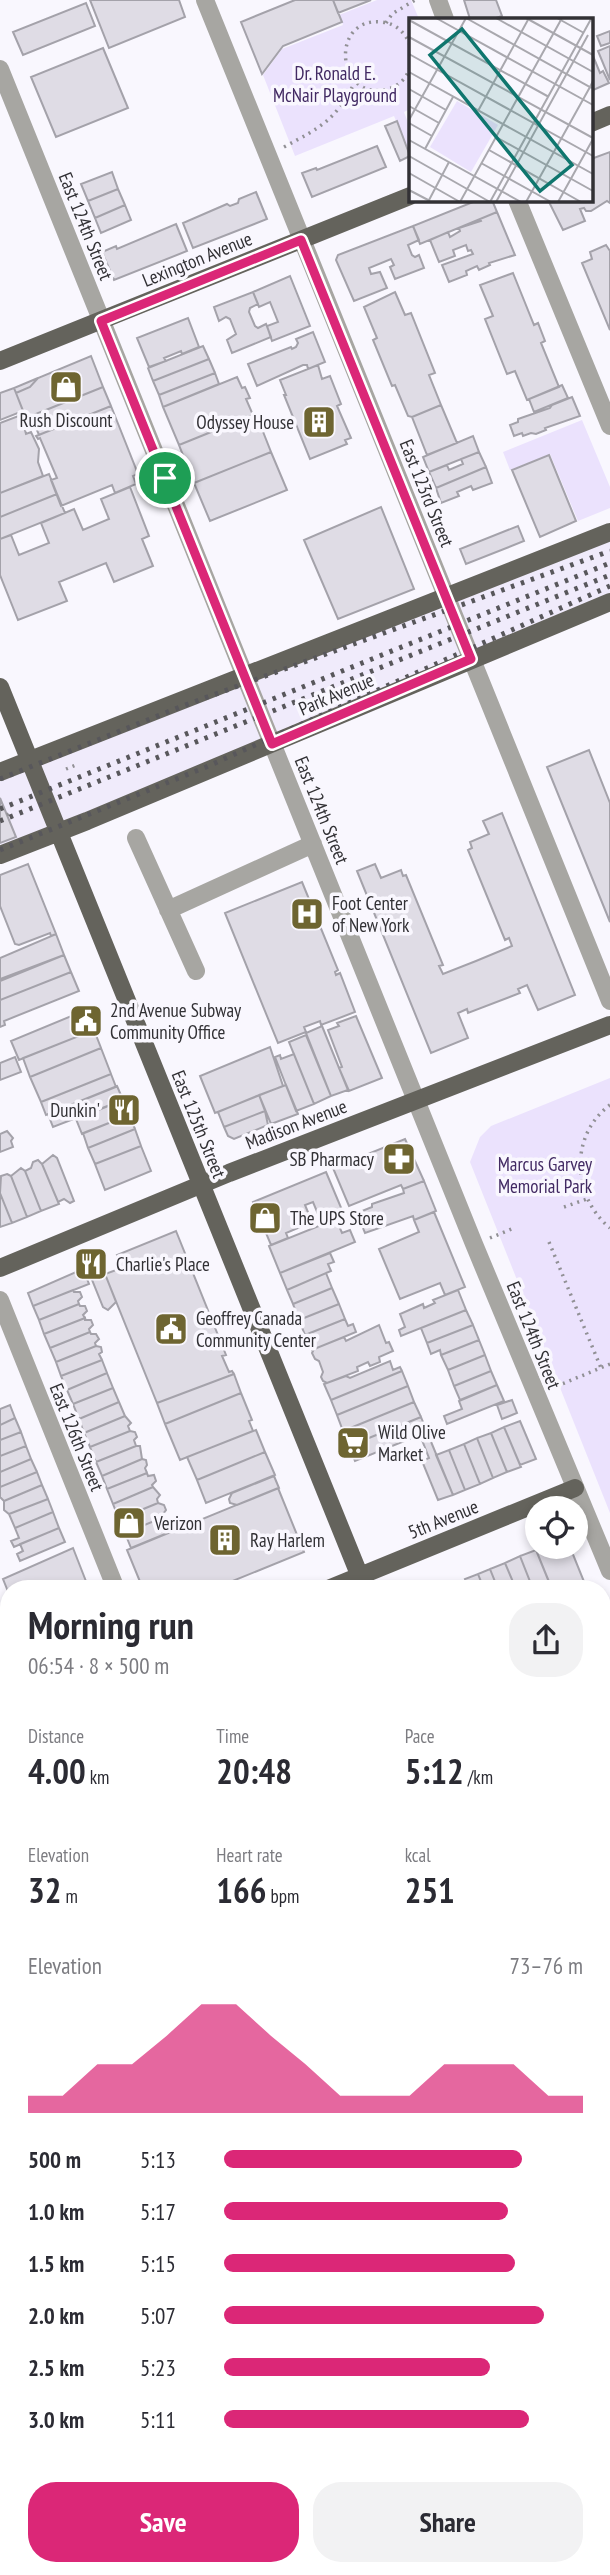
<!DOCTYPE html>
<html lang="en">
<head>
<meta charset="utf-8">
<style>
  body { margin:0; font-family:"PT Sans Narrow",sans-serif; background:#f2f2f3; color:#2b2b33; height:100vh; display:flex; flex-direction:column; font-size:26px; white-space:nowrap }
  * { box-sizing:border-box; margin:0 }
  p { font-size:23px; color:#7c7c81 }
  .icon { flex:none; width:38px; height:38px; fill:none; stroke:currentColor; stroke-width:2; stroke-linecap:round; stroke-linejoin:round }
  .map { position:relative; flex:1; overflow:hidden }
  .side { position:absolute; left:0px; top:1580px; width:611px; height:996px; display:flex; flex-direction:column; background:#fff; border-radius:28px 28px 0 0; box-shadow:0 4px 10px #0003 }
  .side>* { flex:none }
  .tools { position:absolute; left:525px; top:1496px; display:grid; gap:14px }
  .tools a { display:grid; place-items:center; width:63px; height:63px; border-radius:50%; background:#fff; box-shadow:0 4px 10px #0003; font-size:35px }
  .pin { position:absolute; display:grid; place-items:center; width:60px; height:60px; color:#fff; margin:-30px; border:4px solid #fff; border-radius:50%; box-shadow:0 2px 7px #0007 }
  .round { display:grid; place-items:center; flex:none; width:74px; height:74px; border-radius:28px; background:#f2f2f3 }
  .head { display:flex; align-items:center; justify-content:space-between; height:119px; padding:0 28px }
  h1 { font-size:38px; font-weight:800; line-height:52px }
  .figures { display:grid; grid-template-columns:repeat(3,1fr); gap:10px; height:119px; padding:7px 28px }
  .figures div { display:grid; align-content:center }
  .figures b { font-size:35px; font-weight:800 }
  .figures small { font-size:19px; font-weight:400 }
  .figures p { font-size:19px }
  .chart { height:196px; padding:14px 28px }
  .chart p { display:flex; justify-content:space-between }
  .chart svg { width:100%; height:126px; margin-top:7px; fill:#db2777; opacity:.7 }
  .cta { display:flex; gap:14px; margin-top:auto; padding:14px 28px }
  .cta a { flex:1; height:80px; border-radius:28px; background:#db2777; color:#fff; font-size:28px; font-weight:800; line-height:80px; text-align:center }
  .cta a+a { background:#f2f2f3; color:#2b2b33 }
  ul { padding:0 28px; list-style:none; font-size:23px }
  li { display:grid; grid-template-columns:112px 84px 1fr; align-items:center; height:52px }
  li i { height:18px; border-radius:9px; background:#db2777 }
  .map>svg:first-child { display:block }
</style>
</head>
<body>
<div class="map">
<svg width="610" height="2575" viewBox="0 0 610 2575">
  <rect width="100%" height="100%" fill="#f9f7fe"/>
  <path fill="#f0ebfb" d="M610 541V595L0 852V776Z"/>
  <path fill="#ebe2fd" d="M377 0H411L419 19H410V109L404 112 410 128V154L394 116 295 156 263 75 282 49 343 25 339 15Z
    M582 420 610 487V508L578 521 550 454 510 470 503 452Z
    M610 1078V1513L470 1162 480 1137 491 1126Z"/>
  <path fill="#dfdce5" stroke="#a4a2aa" stroke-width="2" d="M90 0H179L185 17 109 48Z
    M295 0H333L342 22 283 46 262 74 241 22Z
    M333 0H371L338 13Z
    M464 0H496L502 16 493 19H470Z
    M86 3 95 26 23 55 13 32Z
    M610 31V43L601 46 597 36Z
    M610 46V80L598 51Z
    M103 48 128 108 56 137 31 77Z
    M591 51 600 73 603 71 609 83 591 91Z
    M397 121 410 156 400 161 385 126Z
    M377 146 386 167 312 197 302 173 316 168 317 170Z
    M610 152V203L607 201 591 211H586L584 208 580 209 585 221 563 230 548 200H591V159Z
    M112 172 118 189 88 201 81 184Z
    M118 189 125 205 95 218 88 201Z
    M256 192 267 219 193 248 183 223 227 204 230 206 238 203 239 199Z
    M478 200H492L497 212 420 244 413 226Z
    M125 205 131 220 101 233 95 218Z
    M497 212 515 255 489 263 490 265 479 270 477 266 466 271 467 275 449 282 442 265 473 254 471 250 468 251 466 245 453 250 455 256 439 262 430 240 448 232 450 237 460 231 459 228 481 221 480 219Z
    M176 224 187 251 114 280 102 252 116 246 117 249Z
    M413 226 419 240 408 245 412 255 415 257 419 255 424 268 395 279 390 267 394 265 391 259 369 268 371 274 380 272 387 288 354 301 336 260 338 255Z
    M606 245 610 251V330L582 263 592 259 590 252Z
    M513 273 534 325 538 323 545 341 541 343 559 387 527 400 515 371 507 374 485 319 493 316 480 285Z
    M290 276 310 326 272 341 267 326 278 322 270 302 259 307 253 292Z
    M253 292 258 304 250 308 249 312 255 326 258 328 266 324 271 337 232 353 227 340 236 334 230 319 226 317 219 321 214 307Z
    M395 292 405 315 411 313 435 373 429 375 441 405 412 417 408 416 395 385 392 386 373 340 377 338 364 307Z
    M188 318 199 347 182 354 181 351 164 358 166 361 149 367 137 338Z
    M313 332 325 362 308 369 307 365H303L257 386 248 364 291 347 292 349 296 347 298 343 296 339Z
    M203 346 209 359 153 381 148 368Z
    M91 356 103 387 26 418 16 393 30 387 38 378Z
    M209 359 215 373 159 395 153 381Z
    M318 365 322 379 330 376 341 404 337 406 351 438 345 440 347 444 310 459 284 395H286L280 380Z
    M215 373 219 384 163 407 159 395Z
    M237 377 242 388 245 387 250 398 246 399 253 415 179 445 163 407Z
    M38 378 30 387 16 393 14 388Z
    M562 385 568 398 534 412 529 399Z
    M103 387 111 406 39 435 31 416Z
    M14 388 23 411 0 420V393Z
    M572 397 580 416 545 428 546 430 536 434 531 433 523 436 522 433 514 436 510 425 518 422V419L550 408 552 405Z
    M441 405 457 443 427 455 412 417Z
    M111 406 138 474 133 476 136 484 115 493 112 485 61 506 51 480 57 478 40 438 38 439 36 436Z
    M256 414 271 452 194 483 179 445Z
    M21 415 26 434 31 432 39 449 38 462 43 476 0 493V423Z
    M473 436 479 452 429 472 423 457Z
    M271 452 287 490 210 521 194 483Z
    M479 452 486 467 436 488 429 472 447 465 449 470 463 464 461 459Z
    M549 455 576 521 540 537 512 470Z
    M486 467 492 483 473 490 471 486 457 492 459 496 441 503 436 488Z
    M49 474 57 494 0 517V493Z
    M130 487 149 536 142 539 153 566 114 582 106 563 59 582 67 601 18 620 0 575V539L11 535 19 555 49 543 41 523 74 509 83 530 109 519 101 499Z
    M57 494 65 513 0 539V517Z
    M381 507 414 589 338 619 304 540Z
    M518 526 524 541 466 564 460 549Z
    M589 750 610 803V922L547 767Z
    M0 798 16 837 0 843Z
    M502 813 575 995 538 1010 527 985 518 989 520 993 468 1013 467 1009 458 1013 468 1038 431 1053 357 871 375 864 381 878 401 870 403 876 406 875 443 965 439 966 443 974 476 961 512 946 509 938 505 940 468 850 472 848 470 842 489 834 483 821Z
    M28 864 56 934 51 936 50 933 19 945 15 944 0 906V875Z
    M302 882 338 970 335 972 336 975 340 973 355 1012 321 1025 320 1021 304 1027 306 1032 278 1043 225 913Z
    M56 934 64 955 0 979V958Z
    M64 955 71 972 0 1000V981Z
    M71 972 79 991 4 1021 5 1025 0 1027V1000Z
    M86 1010 94 1030 19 1060 11 1041Z
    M356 1016 382 1078 349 1091 339 1068 342 1067 328 1030 339 1026 337 1023Z
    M322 1026 348 1090 331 1096 306 1033Z
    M94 1030 101 1048 30 1077 23 1058Z
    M306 1035 331 1096 314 1104 289 1042Z
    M270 1047 283 1086 215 1113 200 1076Z
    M101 1048 111 1074 41 1102 30 1077Z
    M294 1054 314 1104 296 1111 275 1057 280 1055 281 1059Z
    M15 1057 21 1072 0 1080V1063Z
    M111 1074 116 1087 46 1115 41 1102Z
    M286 1085 298 1114 271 1124 259 1095Z
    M117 1086 123 1100 53 1127 48 1114Z
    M259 1095 265 1111 224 1127 218 1112Z
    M123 1100 129 1115 82 1134 76 1119Z
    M265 1111 268 1125 234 1139 228 1136 224 1127Z
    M129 1115 135 1129 88 1148 83 1133Z
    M135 1129 141 1146 95 1164 88 1148Z
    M7 1131 13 1138 11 1141 13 1147 0 1152V1134Z
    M405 1139 424 1181 403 1189 401 1185 349 1206 333 1168Z
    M141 1146 151 1171 105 1190 95 1164Z
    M53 1155 57 1158 74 1201 70 1203 64 1199 58 1202 42 1164Z
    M38 1160 42 1164 59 1204 41 1211 25 1171 31 1168 33 1162Z
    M21 1168 25 1171 41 1211 27 1217 11 1176Z
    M326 1172 342 1210 320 1219 313 1202 305 1205 312 1222 286 1233 288 1238 271 1245 253 1202Z
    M7 1174 11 1176 27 1217 12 1223 0 1193 1 1176Z
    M424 1181 436 1211 414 1220 413 1216 365 1233 357 1213 372 1207V1204L404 1193 403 1189Z
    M0 1193 12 1223 0 1227Z
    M434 1212 465 1287 445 1295 440 1283 400 1299 379 1249 419 1232 414 1220Z
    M336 1219 342 1233 350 1230 355 1242 280 1273 269 1246Z
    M176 1231 226 1355 222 1356 229 1372 232 1371 234 1374 157 1403 105 1274 122 1268 117 1255Z
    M330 1253 334 1262 328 1264 331 1271 287 1290 280 1273Z
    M93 1257 95 1263 100 1261 116 1302 108 1310 103 1307 84 1260Z
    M83 1269 89 1284 33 1306 28 1293Z
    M326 1273 332 1288 293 1304 287 1290Z
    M332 1288 339 1304 299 1320 293 1304Z
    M73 1290 74 1292H80L82 1297 78 1301 79 1304 39 1320 33 1306Z
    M458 1290 466 1310 401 1336 399 1330 405 1327 400 1314 423 1304 424 1308 435 1303 433 1300Z
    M79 1304 80 1306H85L87 1311 83 1315 85 1318 44 1334 39 1320Z
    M339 1304 345 1319 305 1335 299 1320Z
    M466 1310 473 1325 427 1343 421 1328Z
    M85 1318V1320H91L93 1325 89 1329 90 1332 50 1348 44 1334Z
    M345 1319 348 1326 353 1324 356 1332 312 1350 305 1335Z
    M379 1325 386 1343 389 1342 393 1351 379 1357 380 1362 370 1366 368 1362 357 1367 358 1371 327 1383 323 1381 321 1377 323 1372 319 1361 315 1359 312 1353 314 1349 344 1337 346 1341Z
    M473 1325 479 1340 441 1355 440 1350 431 1354 427 1343Z
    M90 1332 91 1334H96L99 1339 95 1343 96 1346 56 1362 50 1348Z
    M479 1340 485 1355 448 1370 441 1355Z
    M96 1346 101 1347 102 1352 99 1354 102 1360 61 1376 56 1362Z
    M485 1355 491 1371 454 1386 448 1370Z
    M102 1360 107 1373 67 1390 61 1376Z
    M390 1361 393 1370 400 1367 402 1371 331 1400 324 1384 346 1376 350 1378Z
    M402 1371 408 1386 337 1415 331 1400Z
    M491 1371 497 1385 460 1400 454 1386Z
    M107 1373 113 1388 73 1404 67 1390Z
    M234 1374 241 1393 165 1424 157 1403Z
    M497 1385 504 1401 447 1424 444 1416 462 1409 459 1401Z
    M408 1386 414 1402 343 1431 337 1415Z
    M113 1388 119 1402 79 1419 73 1404Z
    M241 1393 252 1420 249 1421 253 1431 180 1460 165 1424Z
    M512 1400 517 1413 502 1419 497 1405Z
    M119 1402 125 1416 84 1433 79 1419Z
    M414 1402 421 1417 349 1446 343 1431Z
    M10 1405 15 1418 0 1425V1409Z
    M125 1416 131 1423 128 1426 130 1431 90 1447 84 1433Z
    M421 1417 427 1432 355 1461 349 1446Z
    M15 1418 21 1432 0 1440V1425Z
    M520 1421 536 1459 520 1465 504 1427Z
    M504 1427 521 1467 507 1472 491 1433Z
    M256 1430 265 1452 197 1480 187 1457Z
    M130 1431 135 1432 137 1437 134 1440 136 1446 96 1462 90 1447Z
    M21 1432 26 1446 0 1456V1440Z
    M427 1432 453 1495 438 1500 422 1461 429 1458 420 1435Z
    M491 1433 507 1472 493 1478 477 1438Z
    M477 1438 493 1478 480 1484 464 1444Z
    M464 1444 480 1484 465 1490 449 1450Z
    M26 1446 31 1459 0 1472V1456Z
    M136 1446H140L142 1459 102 1476 96 1462Z
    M449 1450 465 1490 453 1495 436 1455Z
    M265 1452 275 1475 206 1503 197 1480Z
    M31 1459 37 1472 0 1487V1472Z
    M142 1459 146 1460 147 1465 145 1468 147 1473 107 1489 102 1476Z
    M37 1472 42 1485 4 1501 0 1497V1487Z
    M147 1473 148 1476 154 1475 156 1481 152 1485 153 1487 113 1504 107 1489Z
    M274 1476 279 1488 237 1505 230 1503 229 1499 232 1493Z
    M42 1485 48 1499 9 1514 4 1510V1501Z
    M153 1487 160 1495 157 1499 158 1503 119 1519 113 1504Z
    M278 1488 304 1552 213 1589H143L127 1550Z
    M48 1499 53 1512 15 1528 9 1514Z
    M158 1503 164 1505 166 1510 163 1514 164 1517 125 1533 119 1519Z
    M53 1512 59 1528 14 1547 11 1541 19 1538 15 1528Z
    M164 1517 170 1520 172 1525 169 1528 170 1532 131 1548 125 1533Z
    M59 1528 65 1542 20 1561 17 1554 23 1551 20 1544Z
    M543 1547H570L587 1589H552L536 1550Z
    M73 1548 89 1589H66L61 1583 47 1589H9V1594L3 1579Z
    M536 1550 551 1587 546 1589H533L520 1556Z
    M520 1556 533 1589H516L505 1563Z
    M505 1563 516 1589H498L490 1569Z
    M490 1569 498 1589H484L478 1574Z
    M478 1574 484 1589H469L465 1579Z
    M4 1616 9 1624V1671L0 1675V1618Z
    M608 1642 610 1681 602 1684V1644Z
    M610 1681V1728L609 1725 602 1728V1709L605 1708 602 1701V1684Z
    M610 1748V1771L607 1772 602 1766V1750Z
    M9 1760V1829L0 1807V1763Z
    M610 1771V1792L602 1795V1774Z
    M602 1847 610 1864V1918L602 1921Z
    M610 1918V1937L602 1941V1921Z
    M7 1970 9 1986 0 1989V1973Z
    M9 1986V2003L0 2007V1989Z
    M610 1993V2018L602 2021V1996Z
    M9 2003V2019L0 2023V2007Z
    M610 2018V2036L602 2039V2021Z
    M9 2019V2035L0 2039V2023Z
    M9 2035V2052L1 2055 0 2039Z
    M610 2036V2060L602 2064V2039Z
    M602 2287 610 2307V2312L602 2315Z
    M9 2291V2308L0 2311V2295Z
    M9 2308V2327L0 2330V2311Z
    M9 2327V2346L0 2350V2330Z
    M9 2346V2369L6 2370 0 2350Z
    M9 2369V2400L0 2378V2373Z
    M610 2445V2575H542L539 2567H602V2449Z
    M0 2513 9 2534V2555L0 2559Z
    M310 2567H342L345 2575H310L307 2568Z
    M342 2567H361L364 2575H345Z
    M366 2567H390L393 2575H369Z
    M396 2567H418L421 2575H401Z
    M423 2567H442L445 2575H427Z
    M449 2567H484L487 2575H452Z"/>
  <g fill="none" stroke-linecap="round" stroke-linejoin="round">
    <path stroke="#919095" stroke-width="3.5" stroke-dasharray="2 5" stroke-linecap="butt" d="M386 23 392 14 415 0
      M410 45C405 32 396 24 382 22 329 16 336 103 388 89 399 86 407 78 410 67
      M284 147C321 127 335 121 355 82
      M66 769 76 765
      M7 815 12 812
      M610 1105C569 1135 572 1197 610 1228
      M564 1207 587 1199
      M490 1238 514 1228
      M549 1242 601 1368
      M550 1389 610 1364"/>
    <path stroke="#a7a6a2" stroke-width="18" d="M205 0 610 1001
      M438 0 445 19
      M0 69 474 1244 610 1571
      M517 200 610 426
      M136 838 196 971
      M168 910 313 844
      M0 1300 116 1589
      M0 1873 9 1895
      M0 2444 9 2465
      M50 2567 53 2575
      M280 2567 283 2575
      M511 2567 514 2575"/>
    <path stroke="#64635c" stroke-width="18" d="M591 123 610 115
      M0 361 410 196
      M0 687 365 1589
      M0 772 610 532
      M0 855 87 821 610 602
      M0 1268 229 1173 610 1025
      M328 1589 575 1488
      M0 1718 9 1715
      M602 2178 610 2198
      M602 2362 610 2359
      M602 2406 610 2403
      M67 2575 86 2567
      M179 2575 199 2567"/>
    <path stroke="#58575b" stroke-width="5" stroke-dasharray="3.5 7" stroke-linecap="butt" d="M0 779 180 707 610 551
      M0 809 610 563
      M0 821 610 575
      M0 850 206 767 610 586"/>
  </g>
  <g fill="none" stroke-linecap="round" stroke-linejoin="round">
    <defs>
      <path id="route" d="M301 240 471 659 272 744 101 321Z"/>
    </defs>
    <use href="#route" stroke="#fff" stroke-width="14"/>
    <use href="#route" stroke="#db2777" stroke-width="9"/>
  </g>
  <defs>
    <symbol id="shop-square" viewBox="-11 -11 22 22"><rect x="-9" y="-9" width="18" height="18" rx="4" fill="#6e6531" stroke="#f9f7fe"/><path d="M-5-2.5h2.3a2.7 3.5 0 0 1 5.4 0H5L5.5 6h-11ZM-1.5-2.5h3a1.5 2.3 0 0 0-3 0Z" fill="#fff"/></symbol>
    <symbol id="building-square" viewBox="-11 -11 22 22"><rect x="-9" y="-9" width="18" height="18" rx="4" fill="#6e6531" stroke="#f9f7fe"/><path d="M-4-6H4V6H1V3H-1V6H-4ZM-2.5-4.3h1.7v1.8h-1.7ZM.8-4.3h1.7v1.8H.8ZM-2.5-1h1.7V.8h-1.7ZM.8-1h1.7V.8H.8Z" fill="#fff"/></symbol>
    <symbol id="hospital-square" viewBox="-11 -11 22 22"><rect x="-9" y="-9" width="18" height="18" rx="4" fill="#6e6531" stroke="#f9f7fe"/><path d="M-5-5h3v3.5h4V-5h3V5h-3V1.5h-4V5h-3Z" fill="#fff"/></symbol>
    <symbol id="civic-square" viewBox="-11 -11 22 22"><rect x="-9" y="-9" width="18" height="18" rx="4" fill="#6e6531" stroke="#f9f7fe"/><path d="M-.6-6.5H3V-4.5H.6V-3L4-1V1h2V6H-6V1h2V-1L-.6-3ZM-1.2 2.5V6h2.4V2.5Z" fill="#fff"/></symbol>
    <symbol id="restaurant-square" viewBox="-11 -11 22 22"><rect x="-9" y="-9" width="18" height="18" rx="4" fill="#6e6531" stroke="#f9f7fe"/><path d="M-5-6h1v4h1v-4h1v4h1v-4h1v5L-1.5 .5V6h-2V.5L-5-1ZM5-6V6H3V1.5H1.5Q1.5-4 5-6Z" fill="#fff"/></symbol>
    <symbol id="pharmacy-square" viewBox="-11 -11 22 22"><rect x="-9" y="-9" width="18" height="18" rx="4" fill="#6e6531" stroke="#f9f7fe"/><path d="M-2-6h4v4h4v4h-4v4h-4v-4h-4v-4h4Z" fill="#fff"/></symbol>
    <symbol id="supermarket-square" viewBox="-11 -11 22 22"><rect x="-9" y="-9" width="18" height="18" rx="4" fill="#6e6531" stroke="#f9f7fe"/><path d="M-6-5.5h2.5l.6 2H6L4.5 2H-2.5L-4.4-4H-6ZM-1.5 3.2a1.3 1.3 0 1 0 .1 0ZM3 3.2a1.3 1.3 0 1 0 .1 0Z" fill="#fff"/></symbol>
  </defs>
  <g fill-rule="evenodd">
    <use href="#shop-square" x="47" y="368" width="38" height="38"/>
    <use href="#building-square" x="300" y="403" width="38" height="38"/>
    <use href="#hospital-square" x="288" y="895" width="38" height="38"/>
    <use href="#civic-square" x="67" y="1002" width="38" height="38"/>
    <use href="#restaurant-square" x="105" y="1091" width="38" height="38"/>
    <use href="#pharmacy-square" x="380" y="1140" width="38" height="38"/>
    <use href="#shop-square" x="246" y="1199" width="38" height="38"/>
    <use href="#restaurant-square" x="72" y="1245" width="38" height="38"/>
    <use href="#civic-square" x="152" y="1310" width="38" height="38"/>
    <use href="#supermarket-square" x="334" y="1424" width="38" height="38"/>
    <use href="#shop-square" x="110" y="1504" width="38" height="38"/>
    <use href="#building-square" x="206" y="1521" width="38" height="38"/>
  </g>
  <g text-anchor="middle" stroke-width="7" stroke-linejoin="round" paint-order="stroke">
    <g font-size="19" fill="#422a63" stroke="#f9f7fe">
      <text x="335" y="80">Dr. Ronald E.<tspan x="335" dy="22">McNair Playground</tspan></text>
      <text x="545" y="1171">Marcus Garvey<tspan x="545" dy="22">Memorial Park</tspan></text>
    </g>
    <g font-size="19" fill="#323135" stroke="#f9f7fe">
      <text transform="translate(86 226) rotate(68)" y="7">East 124th Street</text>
      <text transform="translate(197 259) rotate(-22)" y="7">Lexington Avenue</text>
      <text transform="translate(427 493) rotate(68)" y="7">East 123rd Street</text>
      <text transform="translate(336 694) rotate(-23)" y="7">Park Avenue</text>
      <text transform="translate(322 810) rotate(68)" y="7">East 124th Street</text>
      <text transform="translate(199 1124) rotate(68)" y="7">East 125th Street</text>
      <text transform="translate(296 1124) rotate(-21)" y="7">Madison Avenue</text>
      <text transform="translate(534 1335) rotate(68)" y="7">East 124th Street</text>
      <text transform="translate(77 1437) rotate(68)" y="7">East 126th Street</text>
      <text transform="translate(443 1519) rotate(-22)" y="7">5th Avenue</text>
    </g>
    <g font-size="19" fill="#323135" stroke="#f9f7fe" text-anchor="start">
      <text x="66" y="427" text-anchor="middle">Rush Discount</text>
      <text x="294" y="429" text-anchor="end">Odyssey House</text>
      <text x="332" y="910">Foot Center<tspan x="332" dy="22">of New York</tspan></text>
      <text x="110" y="1017">2nd Avenue Subway<tspan x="110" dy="22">Community Office</tspan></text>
      <text x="100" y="1117" text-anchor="end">Dunkin'</text>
      <text x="374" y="1166" text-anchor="end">SB Pharmacy</text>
      <text x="290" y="1225">The UPS Store</text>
      <text x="116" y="1271">Charlie's Place</text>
      <text x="196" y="1325">Geoffrey Canada<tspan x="196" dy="22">Community Center</tspan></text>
      <text x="378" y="1439">Wild Olive<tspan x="378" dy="22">Market</tspan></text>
      <text x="154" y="1530">Verizon</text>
      <text x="250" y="1547">Ray Harlem</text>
    </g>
  </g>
  <g transform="translate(409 18)">
    <rect width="184" height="184" fill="#f9f7fe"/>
    <path d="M48 83 89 107 62 154 21 129Z" fill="#ebe2fd"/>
    <path fill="none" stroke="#a9a8ae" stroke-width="2" d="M27 0 184 87M57 0 181 69 184 63M87 0 184 54M117 0 184 37M148 0 175 15M0 2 140 79M0 19 184 120M0 36 184 138M0 54 184 156M0 71 37 92M0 88 30 105M69 93 120 0M0 102 57 0M0 105 23 118M87 119 184 173M0 122 112 184M16 131 44 79M80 132 172 184M0 138 81 184M72 145 142 184M0 155 51 184M0 172 21 183M19 184 40 144M51 184 153 0M81 184 182 1M87 184 179 17M117 184 181 69 184 70M149 184 184 121"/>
    <path fill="#0f766e" fill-opacity="0.15" stroke="#0f766e" stroke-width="3.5" d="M53 11 163 147 131 173 21 37Z"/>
    <rect width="184" height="184" fill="none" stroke="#323135" stroke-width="3.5"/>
  </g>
</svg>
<div class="tools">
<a><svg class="icon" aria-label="locate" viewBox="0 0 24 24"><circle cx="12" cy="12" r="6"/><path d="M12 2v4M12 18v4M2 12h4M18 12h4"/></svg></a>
</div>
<div class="pin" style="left:165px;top:478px;background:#1e9e55"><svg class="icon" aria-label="arrive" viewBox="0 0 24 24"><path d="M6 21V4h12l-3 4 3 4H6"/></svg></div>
<section class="side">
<div class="head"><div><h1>Morning run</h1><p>06:54 · 8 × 500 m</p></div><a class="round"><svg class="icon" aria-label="share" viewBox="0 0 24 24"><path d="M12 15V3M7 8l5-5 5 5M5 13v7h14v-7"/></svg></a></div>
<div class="figures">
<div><p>Distance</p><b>4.00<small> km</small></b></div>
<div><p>Time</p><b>20:48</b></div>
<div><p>Pace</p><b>5:12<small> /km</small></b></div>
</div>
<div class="figures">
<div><p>Elevation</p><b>32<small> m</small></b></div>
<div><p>Heart rate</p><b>166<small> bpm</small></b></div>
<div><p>kcal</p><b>251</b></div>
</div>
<div class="chart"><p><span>Elevation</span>73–76 m</p>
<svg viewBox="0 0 160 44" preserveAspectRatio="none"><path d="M0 44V38L10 38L20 27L30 27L40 17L50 6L60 6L70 17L80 27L90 38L100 38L110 38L120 27L130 27L140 27L150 38L160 38V44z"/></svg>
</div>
<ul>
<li><b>500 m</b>5:13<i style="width:83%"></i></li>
<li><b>1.0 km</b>5:17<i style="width:79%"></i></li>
<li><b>1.5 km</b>5:15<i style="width:81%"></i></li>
<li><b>2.0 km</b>5:07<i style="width:89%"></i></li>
<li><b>2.5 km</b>5:23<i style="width:74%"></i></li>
<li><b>3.0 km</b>5:11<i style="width:85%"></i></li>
</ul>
<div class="cta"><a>Save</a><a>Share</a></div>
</section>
</div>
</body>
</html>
